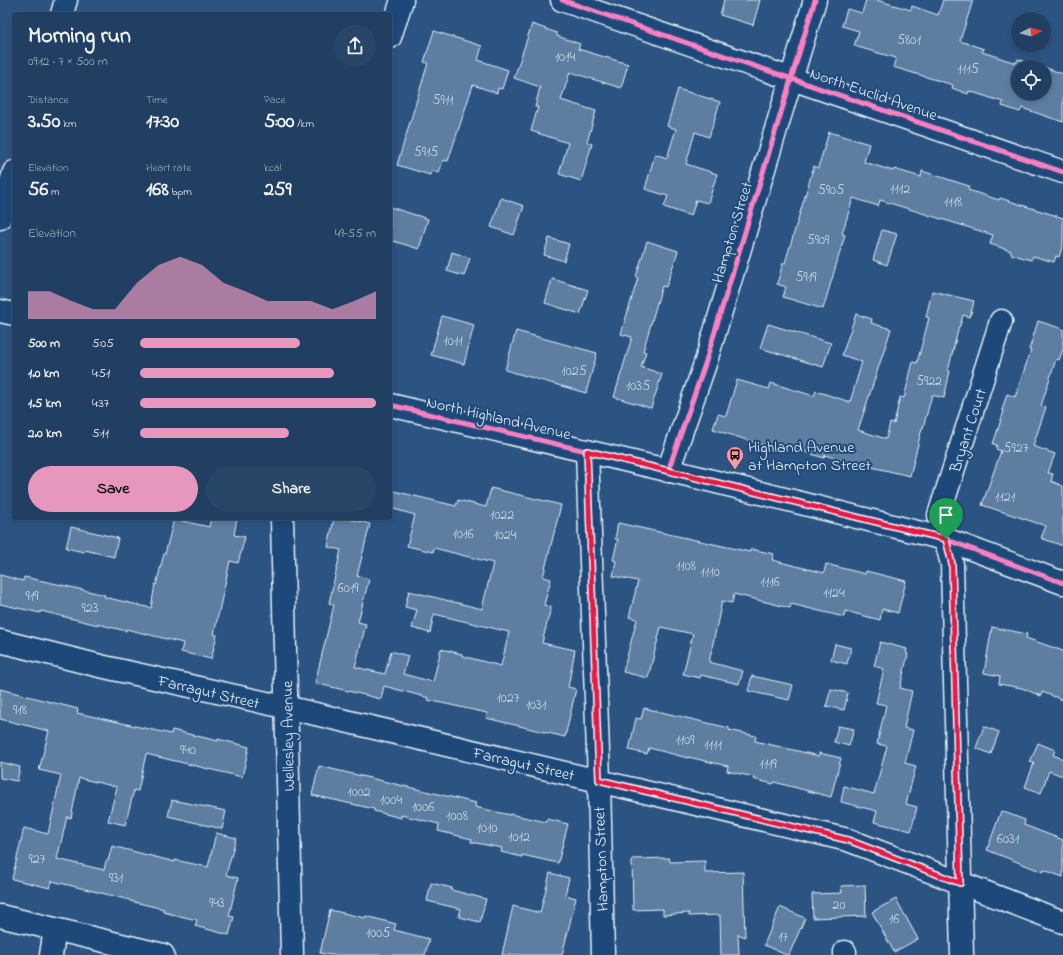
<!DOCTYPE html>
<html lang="en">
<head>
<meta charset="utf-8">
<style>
  body { margin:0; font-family:"Indie Flower",sans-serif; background:#284668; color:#f1f3f6; height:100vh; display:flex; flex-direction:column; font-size:15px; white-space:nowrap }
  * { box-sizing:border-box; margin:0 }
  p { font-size:13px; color:#a2afbe }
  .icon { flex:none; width:22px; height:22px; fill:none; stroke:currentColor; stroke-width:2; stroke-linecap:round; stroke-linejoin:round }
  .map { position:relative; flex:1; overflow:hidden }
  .details { position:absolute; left:12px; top:12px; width:380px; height:508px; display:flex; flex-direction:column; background:#203f62; border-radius:4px; box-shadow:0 2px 6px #0003,0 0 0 1px #3d5877 }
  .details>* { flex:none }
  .needle { width:26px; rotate:84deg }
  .tools { position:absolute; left:1011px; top:12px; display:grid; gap:8px }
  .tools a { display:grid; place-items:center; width:40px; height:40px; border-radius:50%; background:#203f62; box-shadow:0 2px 6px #0003,0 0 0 1px #3d5877; font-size:20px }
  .pin { position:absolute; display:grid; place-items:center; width:34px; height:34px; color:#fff; margin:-41px -17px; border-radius:50% 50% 50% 0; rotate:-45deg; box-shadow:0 0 4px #0007 }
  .pin .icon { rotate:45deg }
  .round { display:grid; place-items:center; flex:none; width:42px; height:42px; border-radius:21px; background:#284668 }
  .summary { display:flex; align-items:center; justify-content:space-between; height:68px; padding:0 16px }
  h1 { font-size:22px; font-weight:700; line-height:30px }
  .metrics { display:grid; grid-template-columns:repeat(3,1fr); gap:6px; height:68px; padding:4px 16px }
  .metrics div { display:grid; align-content:center }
  .metrics b { font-size:20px; font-weight:700 }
  .metrics small { font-size:11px; font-weight:400 }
  .metrics p { font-size:11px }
  .chart { height:112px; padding:8px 16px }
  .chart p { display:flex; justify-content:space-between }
  .chart svg { width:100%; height:72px; margin-top:4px; fill:#e797bd; opacity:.7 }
  .primary-button { display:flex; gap:8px; margin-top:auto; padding:8px 16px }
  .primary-button a { flex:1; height:46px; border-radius:24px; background:#e797bd; color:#111; font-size:16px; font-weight:700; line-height:46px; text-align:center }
  .primary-button a+a { background:#284668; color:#f1f3f6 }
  ul { padding:0 16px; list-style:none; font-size:13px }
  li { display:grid; grid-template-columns:64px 48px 1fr; align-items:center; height:30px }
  li i { height:10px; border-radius:5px; background:#e797bd }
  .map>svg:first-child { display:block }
</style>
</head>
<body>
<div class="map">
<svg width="1063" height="955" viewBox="0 0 1063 955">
  <rect width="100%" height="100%" fill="#2b5482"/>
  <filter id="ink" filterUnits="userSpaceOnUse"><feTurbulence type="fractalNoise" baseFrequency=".025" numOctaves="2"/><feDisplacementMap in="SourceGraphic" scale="8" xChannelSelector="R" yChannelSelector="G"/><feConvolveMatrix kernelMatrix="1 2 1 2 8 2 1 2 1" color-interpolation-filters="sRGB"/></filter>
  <g filter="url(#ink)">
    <path fill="#5d7da1" stroke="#e8f1f8" d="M724 0H760L753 25 720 15Z
      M866 0H876L911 10 912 6 938 15 943 0H973L960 41 984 49 982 52 1016 63 1018 59 1041 67H1018V93H1044V67L1063 74V122L1022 108 1020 112 1002 106 1003 102 969 91 968 94 952 88 953 85 893 67 896 58 854 46 859 31 842 26 847 9 862 13Z
      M532 24 557 33V36L580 44 578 49 628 64 621 88 570 72 561 100 596 111 587 142 592 144 581 181 559 174 568 143 531 131 538 107H535L540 87 514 78Z
      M434 31 482 46 478 60 508 70 502 89 498 88 497 93 473 85 448 161 443 160 439 173 432 171 430 175 397 165 428 63 424 62Z
      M678 89 720 102 709 137 695 132 686 164 717 174 708 203 696 200 691 216 664 207 668 196 645 189 655 154 667 158 676 129 667 126Z
      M829 132 869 144 864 162 893 171 894 169 921 177 922 171 969 186 968 190 999 200 1000 198 1063 218V244L1059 257 1056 256 1054 262 1033 256 1031 260 1011 254V251L990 244 993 235 880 200 878 206 853 198 842 234 845 235 823 309 783 297 786 287 777 284 783 263H785L814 166 818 168Z
      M501 198 524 206 514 235 491 227Z
      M390 207 428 219 419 249 390 240Z
      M882 230 897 234 887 265 873 260Z
      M549 238 569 244 564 261 544 255Z
      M647 241 678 251 666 287 662 286 643 351 646 352 641 367 662 374 651 408 614 397 632 337 621 334 638 278 636 277Z
      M452 252 470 258 464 276 447 271Z
      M552 279 588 290 580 314 545 303Z
      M932 291 974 301 970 317 963 315 960 326H959L948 371H950L944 398 932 395 923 428H922L910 476 863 465 862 467 825 455 824 458 780 444 778 450 713 429 718 414 726 416 737 380 769 389 771 383 814 396 816 391 850 402 862 362 842 355 856 314 872 319 871 323 891 329 858 430 886 439 890 423 894 424 900 397 904 398 913 362 917 363 929 318 926 317Z
      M442 316 474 325 464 364 431 355Z
      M1038 321 1063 329V349L1059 360 1056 359 1041 406 1046 407 1033 446 1055 454 1048 473 1053 474 1051 481 1063 486V546L1041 538 1046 526 982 505 1001 451 996 449 997 445 993 444 1004 411 1002 410 1007 394 1015 397 1031 350H1029Z
      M768 324 831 343 823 367 760 348Z
      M516 331 597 353 586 393 505 370Z
      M491 488 561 505 543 577 551 579 544 605 551 607 542 643 575 650 568 687 576 689 565 737 486 718 487 713 428 700 429 698 384 686 381 699 315 683 334 605 329 603 341 550 328 547 334 518H345L370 524 357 576 369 579 358 622 366 624 355 667 385 674 391 651 408 656 403 674 433 682 441 649 462 654V656L501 666 509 632 434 614 430 633 412 628 417 610 405 607 409 591 482 609 493 563 434 548 433 552 407 546 415 515 390 508V490L456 506 458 500 486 507Z
      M211 518H237L234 535 245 537 238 563 230 561 214 634 217 635 211 659 181 652 183 643 126 629V631L98 624V625L41 611 40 613 0 604V575L23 581 24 577 57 584 105 595 104 597 151 608 155 584 156 585 164 554H165L174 519 209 527Z
      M618 523 750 552 751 549 774 554 772 560 824 573 826 564 865 574 866 571 906 581 898 613 882 609 880 620 845 611 844 617 791 604 790 608 734 594 732 603 722 601 709 662 743 671 739 684 701 675 700 678 683 674 693 634 661 627 648 678 623 672 637 619 629 617 638 581 613 576 616 561 613 560 618 539H615Z
      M71 527 118 538 114 557 85 550 84 552 66 548Z
      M992 627 1027 634 1026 638 1063 651V700L1042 692 1041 696 1022 688 999 684 1000 676 984 673Z
      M880 642 907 649 906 653 908 654 900 688 912 691 904 728 913 730 905 763 916 766 906 804 917 807 911 831 874 822 877 811 841 802 844 786 874 794 887 746 877 744 886 705 876 703 884 669 874 666Z
      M835 644 851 648 847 664 831 660Z
      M752 676 793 685 789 700 748 691Z
      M0 689 78 709 77 713 171 734 172 730 218 741V739L249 747 242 777 146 754 138 791 134 790 125 825 108 821 117 787 79 778 71 818 67 817 57 859 104 870 106 861H108L112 846 175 862V860L208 867 216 833 236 838 226 875 238 878 229 916 234 917 229 935 195 926 197 920 163 912 164 909 130 901V900L52 881 50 888 12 879 24 828 48 834 61 775 39 770 49 731 0 719Z
      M831 689 848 693 844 710 826 706Z
      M644 708 729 728V730L756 736 755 741 819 756V753L841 758 831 797 774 782 773 784 753 779 754 777 727 771 728 766 688 757V758L649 748 647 754 629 750 636 718 641 719Z
      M838 726 854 729 849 746 834 742Z
      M984 726 999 732 991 754 976 748Z
      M1038 743 1055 750 1053 755 1063 759V776L1049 771 1041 793 1025 787 1034 763 1030 762Z
      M0 762 20 767 17 781 0 778Z
      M319 766 476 803 475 807 510 815V814L546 822 547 819 568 824 558 863 522 855V857L501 852 502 848 471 842 472 839 438 831 439 824 401 815V818L374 811V809L312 795Z
      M172 800 226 811 222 829 168 816Z
      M1001 811 1025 820 1024 825 1063 840V877L1044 870 1043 872 987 850Z
      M669 858 670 862 705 861V873L743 872 745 937 738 934 739 955H721L720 915 689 916V913L663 915V909L633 910 632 859Z
      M550 873 569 878 565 895 576 898 562 955H502L513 906 540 913Z
      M431 883 452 888 451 890 486 899 480 922 459 917 461 909 427 901Z
      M865 885 866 916 813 918 812 894 842 893 841 886Z
      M896 899 918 939 894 952 872 912Z
      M780 907 805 918 789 955H786L764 945Z
      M330 910 365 918 366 916 396 924 394 930 429 939 425 955H331L320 953Z"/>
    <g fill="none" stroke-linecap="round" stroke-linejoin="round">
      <defs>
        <path id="minor" d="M562 0 1063 172
          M62 14 66 0
          M390 37 402 0
          M0 218 14 172
          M587 451 599 780 603 955
          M668 471 706 361 815 0
          M282 518 292 955
          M0 641 100 666 307 712 848 840 1063 922
          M0 916 163 955
          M845 952V955
          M51 955 55 929
          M962 955 952 564 939 515 1001 321"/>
        <path id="secondary" d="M0 311 14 314
          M390 405 688 475 945 539 1063 583"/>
      </defs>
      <use href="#minor" stroke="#e8f1f8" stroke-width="25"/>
      <use href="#secondary" stroke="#e8f1f8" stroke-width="25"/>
      <use href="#minor" stroke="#1f4a7a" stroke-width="22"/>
      <use href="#secondary" stroke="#1f4a7a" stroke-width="22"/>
      <defs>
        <path id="cycleway" d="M562 0 1063 172
          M390 405 688 475 945 539 1063 583
          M668 471 706 361 815 0"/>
      </defs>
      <use href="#cycleway" stroke="#1f4a7a" stroke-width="8"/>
      <use href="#cycleway" stroke="#ff80c0" stroke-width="5"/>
    </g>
  </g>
  <g fill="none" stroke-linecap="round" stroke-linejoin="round" filter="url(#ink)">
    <defs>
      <path id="route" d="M587 451 946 539 952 564 960 883 848 840 599 780Z"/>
    </defs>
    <use href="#route" stroke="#fff" stroke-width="8"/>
    <use href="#route" stroke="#e11d48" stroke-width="5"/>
  </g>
  <defs>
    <symbol id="bus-pin" viewBox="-11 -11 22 30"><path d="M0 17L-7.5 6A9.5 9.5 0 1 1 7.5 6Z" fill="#ff9aa2" stroke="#1f4a7a"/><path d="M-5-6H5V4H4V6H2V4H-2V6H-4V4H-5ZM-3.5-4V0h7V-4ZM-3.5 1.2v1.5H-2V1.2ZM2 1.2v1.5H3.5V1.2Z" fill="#111"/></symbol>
  </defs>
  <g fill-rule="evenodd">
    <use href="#bus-pin" x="725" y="445" width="20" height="27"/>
  </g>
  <g text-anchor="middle" stroke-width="4" stroke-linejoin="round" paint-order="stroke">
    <g font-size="14" fill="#c5d4e2">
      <text x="909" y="44">5801</text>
      <text x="565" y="61">1014</text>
      <text x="968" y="73">1115</text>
      <text x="443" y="104">5911</text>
      <text x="426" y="156">5915</text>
      <text x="900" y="193">1112</text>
      <text x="831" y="194">5905</text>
      <text x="953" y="206">1118</text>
      <text x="818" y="244">5909</text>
      <text x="806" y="281">5919</text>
      <text x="453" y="345">1011</text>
      <text x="574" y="375">1025</text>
      <text x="929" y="385">5922</text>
      <text x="638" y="390">1035</text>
      <text x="1016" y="452">5927</text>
      <text x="1005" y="501">1121</text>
      <text x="502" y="519">1022</text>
      <text x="463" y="538">1016</text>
      <text x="505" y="539">1024</text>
      <text x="686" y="570">1108</text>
      <text x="710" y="576">1110</text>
      <text x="770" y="586">1116</text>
      <text x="348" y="592">6019</text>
      <text x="834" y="597">1124</text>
      <text x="32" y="600">919</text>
      <text x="90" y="612">923</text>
      <text x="508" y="702">1027</text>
      <text x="536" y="709">1031</text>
      <text x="20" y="714">918</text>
      <text x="685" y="744">1109</text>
      <text x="713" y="749">1111</text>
      <text x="188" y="754">940</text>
      <text x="768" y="768">1119</text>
      <text x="359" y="796">1002</text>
      <text x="391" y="804">1004</text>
      <text x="423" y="811">1006</text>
      <text x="457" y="820">1008</text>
      <text x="487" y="832">1010</text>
      <text x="519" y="841">1012</text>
      <text x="1008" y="843">6031</text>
      <text x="37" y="863">927</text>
      <text x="116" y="882">931</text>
      <text x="217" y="907">943</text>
      <text x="839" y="909">20</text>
      <text x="894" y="923">16</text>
      <text x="378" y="937">1005</text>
      <text x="783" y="941">17</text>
    </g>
    <g font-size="16" fill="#e8f1f8" stroke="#1f4a7a">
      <text transform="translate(874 93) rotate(19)" y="6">North Euclid Avenue</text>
      <text transform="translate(731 232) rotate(-73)" y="6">Hampton Street</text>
      <text transform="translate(499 417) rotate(13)" y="6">North Highland Avenue</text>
      <text transform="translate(967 430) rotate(-72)" y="6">Bryant Court</text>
      <text transform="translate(209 691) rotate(13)" y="6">Farragut Street</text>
      <text transform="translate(287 736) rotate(-91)" y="6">Wellesley Avenue</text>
      <text transform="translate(524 763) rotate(13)" y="6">Farragut Street</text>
      <text transform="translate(600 859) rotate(-92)" y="6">Hampton Street</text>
    </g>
    <g font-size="16" fill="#e8f1f8" stroke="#1f4a7a" text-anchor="start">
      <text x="748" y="452">Highland Avenue<tspan x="748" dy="18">at Hampton Street</tspan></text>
    </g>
  </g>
</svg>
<div class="tools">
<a><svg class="needle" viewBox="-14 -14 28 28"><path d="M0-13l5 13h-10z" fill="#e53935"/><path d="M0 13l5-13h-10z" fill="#a2afbe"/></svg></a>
<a><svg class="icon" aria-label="locate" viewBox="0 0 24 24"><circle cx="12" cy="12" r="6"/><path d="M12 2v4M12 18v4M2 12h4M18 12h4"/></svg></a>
</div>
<div class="pin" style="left:946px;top:539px;background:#1e9e55"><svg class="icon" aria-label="arrive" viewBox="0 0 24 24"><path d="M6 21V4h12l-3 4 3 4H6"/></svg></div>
<section class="details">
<div class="summary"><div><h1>Morning run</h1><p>09:12 · 7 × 500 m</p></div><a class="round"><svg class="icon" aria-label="share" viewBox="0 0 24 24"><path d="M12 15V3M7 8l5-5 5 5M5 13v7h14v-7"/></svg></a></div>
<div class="metrics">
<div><p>Distance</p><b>3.50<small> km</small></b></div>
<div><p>Time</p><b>17:30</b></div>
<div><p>Pace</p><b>5:00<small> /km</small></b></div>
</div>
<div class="metrics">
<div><p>Elevation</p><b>56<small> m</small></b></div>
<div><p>Heart rate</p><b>168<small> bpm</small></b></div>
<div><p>kcal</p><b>259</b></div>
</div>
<div class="chart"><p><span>Elevation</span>49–55 m</p>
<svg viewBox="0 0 160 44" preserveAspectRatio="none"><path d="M0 44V27L10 27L20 33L30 38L40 38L50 22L60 11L70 6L80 11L90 22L100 27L110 33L120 33L130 33L140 38L150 33L160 27V44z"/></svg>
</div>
<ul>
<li><b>500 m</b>5:05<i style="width:68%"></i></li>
<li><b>1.0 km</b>4:51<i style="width:82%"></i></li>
<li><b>1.5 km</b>4:37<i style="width:100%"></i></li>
<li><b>2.0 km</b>5:11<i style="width:63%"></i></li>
</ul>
<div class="primary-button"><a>Save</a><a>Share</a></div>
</section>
</div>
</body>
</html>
